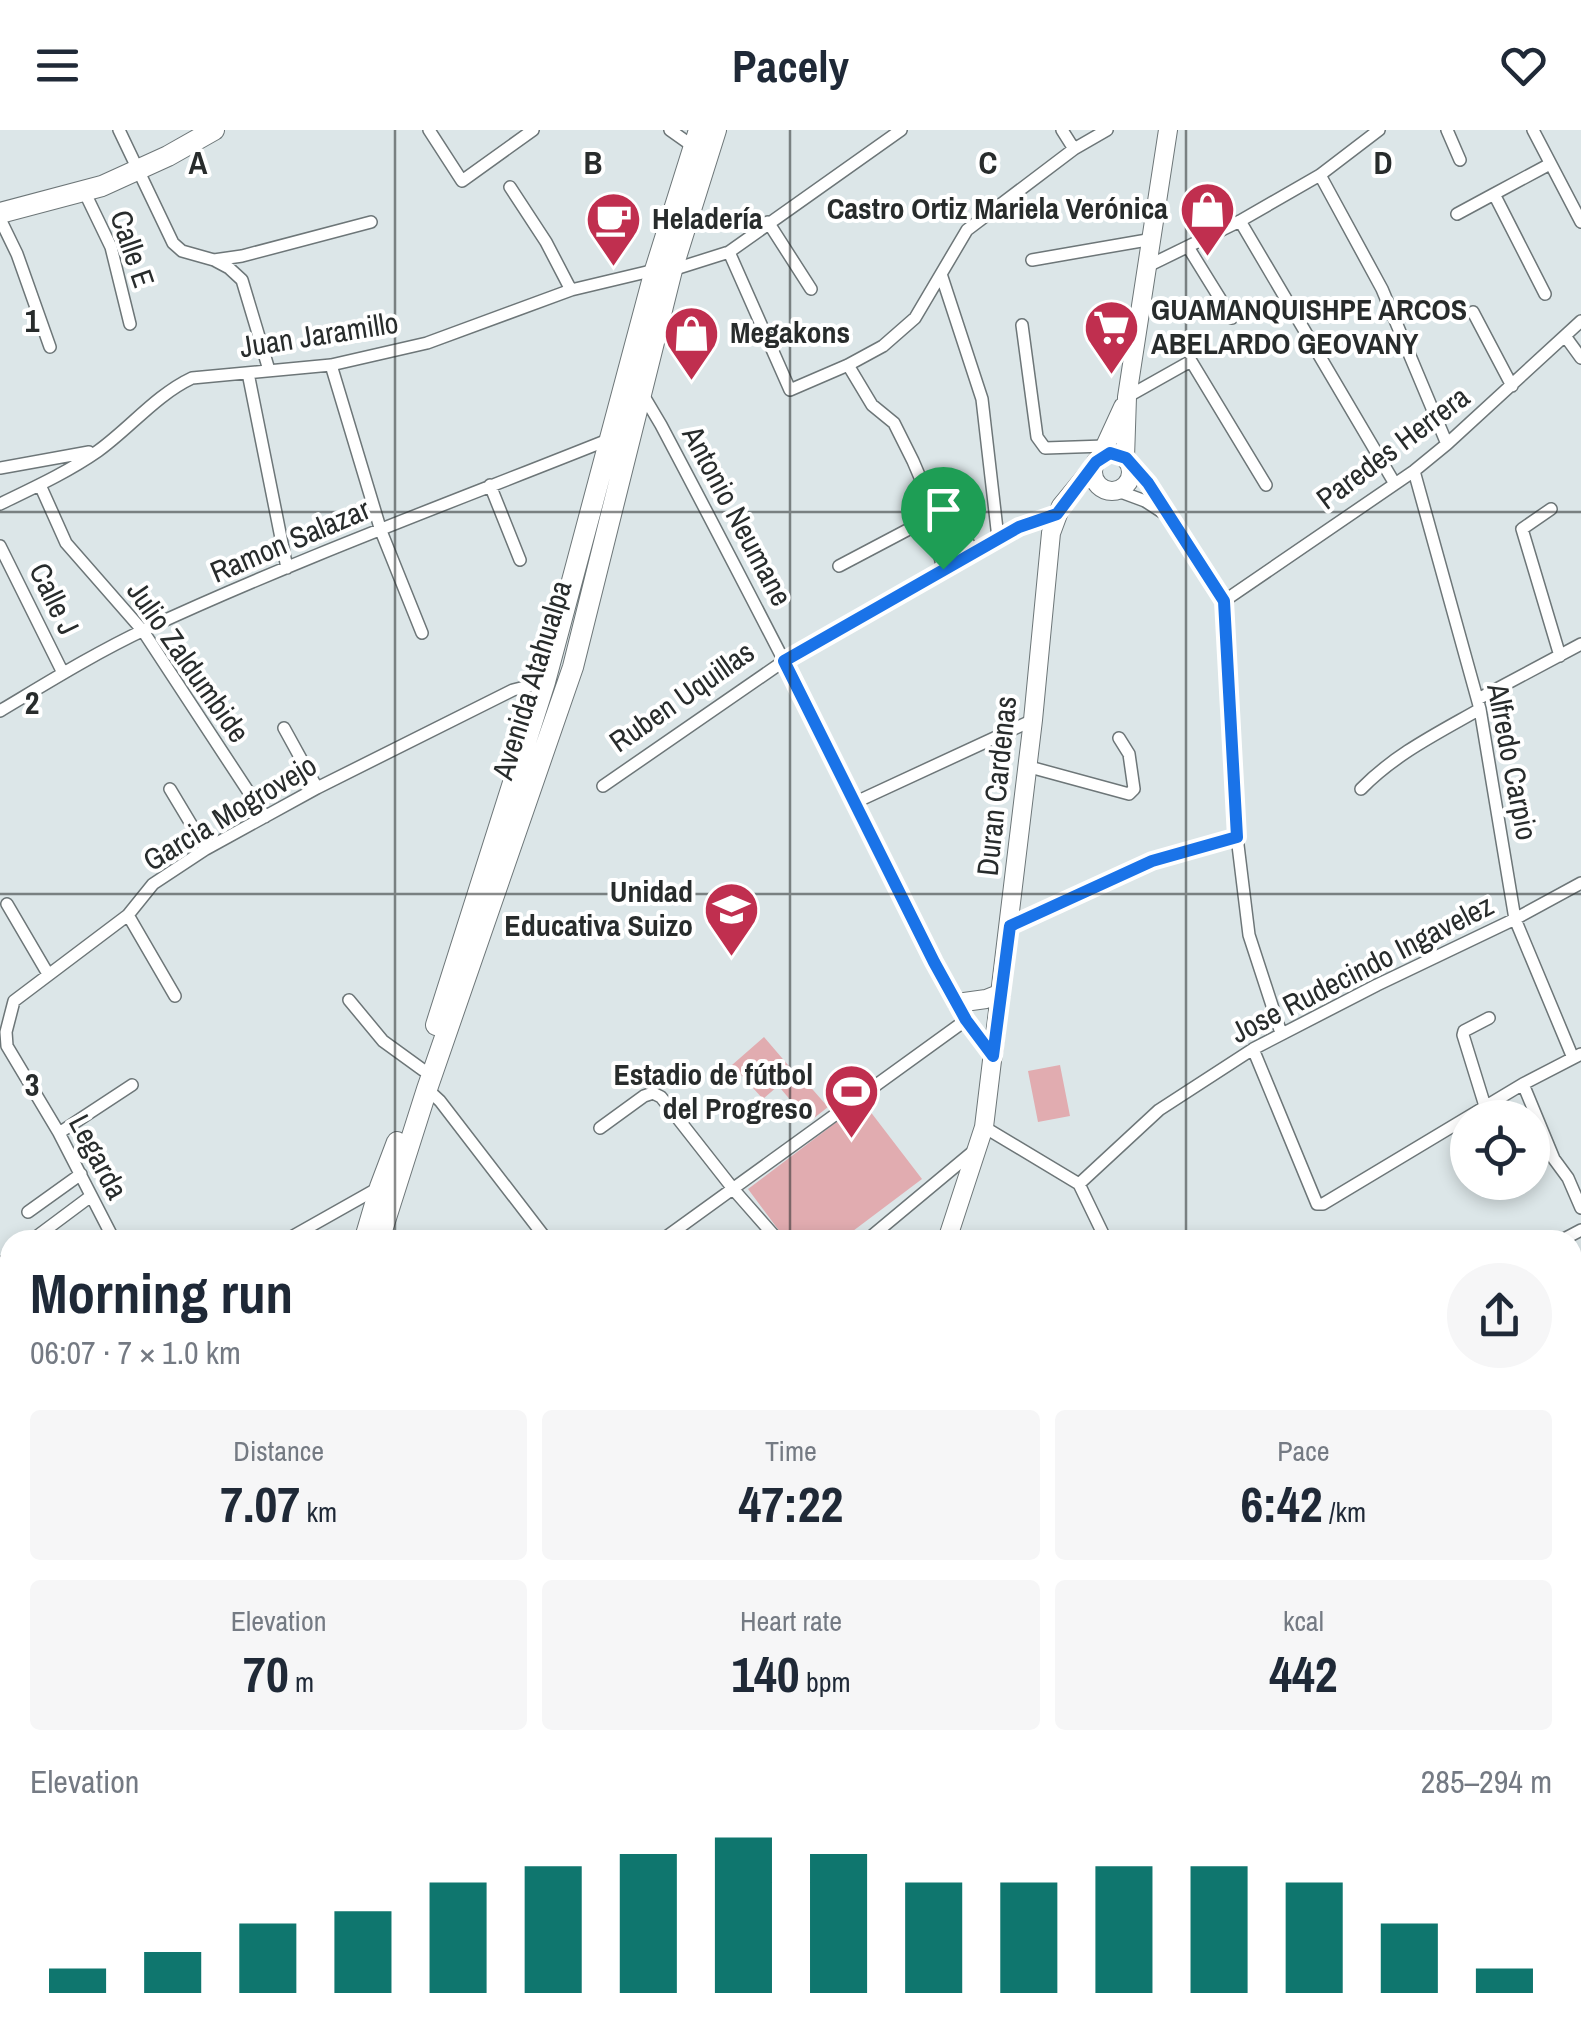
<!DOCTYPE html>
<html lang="en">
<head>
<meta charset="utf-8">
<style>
  body { margin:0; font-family:"Archivo Narrow",sans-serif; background:#f6f6f7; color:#1f2937; height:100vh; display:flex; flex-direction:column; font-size:38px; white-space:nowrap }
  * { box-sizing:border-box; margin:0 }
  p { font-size:32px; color:#747a83 }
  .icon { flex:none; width:55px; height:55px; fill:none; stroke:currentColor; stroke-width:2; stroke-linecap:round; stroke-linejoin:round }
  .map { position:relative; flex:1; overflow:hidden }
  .panel { position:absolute; left:0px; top:1100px; width:1582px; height:810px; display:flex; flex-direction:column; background:#fff; border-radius:30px 30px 0 0; box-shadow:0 5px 15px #0003 }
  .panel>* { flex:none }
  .controls { position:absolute; left:1450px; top:970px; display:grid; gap:20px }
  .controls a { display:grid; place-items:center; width:100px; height:100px; border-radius:50%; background:#fff; box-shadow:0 5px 15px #0003; font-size:50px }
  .pin { position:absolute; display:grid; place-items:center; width:85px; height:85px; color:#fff; margin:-102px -42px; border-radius:50% 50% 50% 0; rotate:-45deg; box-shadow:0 0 10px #0007 }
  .pin .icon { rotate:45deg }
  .round { display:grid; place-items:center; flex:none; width:105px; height:105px; border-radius:52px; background:#f6f6f7 }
  .overview { display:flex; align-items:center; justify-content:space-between; height:170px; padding:0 30px }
  h1 { font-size:55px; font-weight:700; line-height:75px }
  .metrics { display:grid; grid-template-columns:repeat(3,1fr); gap:15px; height:170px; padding:10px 30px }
  .metrics div { display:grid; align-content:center; border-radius:10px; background:#f6f6f7; text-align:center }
  .metrics b { font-size:50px; font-weight:700 }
  .metrics small { font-size:28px; font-weight:400 }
  .metrics p { font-size:28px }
  .chart { height:280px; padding:20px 30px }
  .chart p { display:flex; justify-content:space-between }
  .chart svg { width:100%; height:180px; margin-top:10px; stroke:#0f766e; stroke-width:6 }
  header { display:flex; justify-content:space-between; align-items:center; height:130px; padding:0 30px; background:#fff; font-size:45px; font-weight:700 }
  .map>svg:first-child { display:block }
</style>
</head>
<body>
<header><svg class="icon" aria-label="menu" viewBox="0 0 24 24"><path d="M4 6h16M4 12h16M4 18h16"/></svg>Pacely<svg class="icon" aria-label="heart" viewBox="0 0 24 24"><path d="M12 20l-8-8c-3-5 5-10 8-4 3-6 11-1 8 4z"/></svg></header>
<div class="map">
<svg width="1581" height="1910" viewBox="0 0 1581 1910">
  <rect width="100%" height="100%" fill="#dce6e8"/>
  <path fill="#e1acb0" d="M764 907 794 942 763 969 732 935Z
    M1060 935 1070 986 1038 992 1028 941Z
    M799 944 828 977 809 992 781 959Z
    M863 972 922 1049 841 1110H786L748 1059Z"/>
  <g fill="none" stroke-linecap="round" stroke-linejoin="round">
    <defs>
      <path id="street" d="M119 0 173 113 182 121 214 130 229 138 242 150 269 240
        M429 0 462 51 533 0
        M670 0 694 17
        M1062 0 1074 19
        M1447 0 1460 30
        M1533 0 1581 92
        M1320 45 1382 159 1447 314
        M510 57 546 112 571 160
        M84 61 111 117 130 194
        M1457 84 1494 64
        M0 89 17 124 50 217
        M1240 91 1395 354
        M768 92 811 159
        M1188 117 1232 188
        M729 122 790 260 848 235 883 216 915 188 967 100 1074 19 1107 0
        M214 130 242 126 371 92
        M1032 130 1153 109
        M1150 135 1240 91 1320 45 1379 0
        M941 144 982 269 998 408
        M1545 164 1494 64 1550 34
        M1473 182 1512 256
        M1022 195 1037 307 1045 318 1105 316
        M1565 206 1581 228
        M331 235 381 401 422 503
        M848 235 872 275 894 293 913 331 922 352 943 439
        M248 243 287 438
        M642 263 661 295C726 418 790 542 853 666 897 754 934 847 993 926
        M1127 267 1191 231 1266 355
        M1130 333 1148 353 1224 471 1237 707 1249 805 1281 903
        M0 338 89 322
        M1414 341 1480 579 1515 789 1573 928
        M40 355 66 413 143 501 265 687
        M490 355 520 430
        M1118 361 1145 371 1162 382
        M0 374C33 358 68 342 98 321 130 298 156 265 192 248L331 235 427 213 571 160 655 140H672L729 122 901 0
        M950 378 973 422
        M1551 379 1522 399 1560 526
        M0 416 63 543
        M839 436 930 388
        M1224 471 1414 341 1447 314 1581 191
        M1478 569 1581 514
        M0 581C47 553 95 523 146 499 297 429 455 371 610 309
        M284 598 317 658
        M1026 636 1129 664 1134 659 1129 624 1119 608
        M603 656 784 531 1019 397 1057 384
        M170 659 206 719
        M1361 659C1395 624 1438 603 1480 579
        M856 672 1033 590
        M7 774 48 844
        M128 785 175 866
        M1009 796 1152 731 1237 707
        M349 870 383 911 423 940
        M1253 919 1317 1074H1323L1523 954 1581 924
        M1523 954 1554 1029 1568 1048 1581 1078
        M427 959 440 971 547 1110
        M1485 976 1463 905 1464 901 1489 888
        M984 997 1079 1054 1106 1110
        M600 998 644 966 653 963 661 967 734 1060 778 1110
        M59 1003 132 955
        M1079 1054 1159 980 1253 919 1377 855 1515 789 1581 753
        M28 1082 81 1044
        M32 1110 91 1066
        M114 1110 59 1003 7 916 6 902 14 871 128 785 153 754 206 719 317 658 513 560 545 552
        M286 1110 380 1057
        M662 1110 966 890
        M867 1110 975 1020
        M1562 1110 1581 1100
        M0 1134 10 1127
        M0 1191 10 1185
        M0 1332 10 1346
        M1572 1691 1581 1688
        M0 1838 10 1849
        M0 1888 10 1874
        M310 1900 308 1904 313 1910
        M973 1900 984 1910
        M1036 1900 1047 1910
        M1204 1900 1210 1910
        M1382 1900 1391 1910
        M522 1910 532 1900
        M1488 1910 1581 1901"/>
      <path id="secondary" d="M1093 342a19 19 0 1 1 38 0a19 19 0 1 1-38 0Z
        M1100 327 1123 277
        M1125 328 1127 267 1168 0
        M957 873 986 869 1001 863
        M947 1110 984 997 1033 590 1051 403 1061 376 1094 336
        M1572 1358 1581 1356
        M1572 1376 1581 1374
        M705 1910 707 1900
        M806 1910 810 1900
        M825 1910 829 1900"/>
      <path id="highway" d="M0 83 102 56 168 26 214 0
        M436 895 545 552 655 140 699 0
        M365 1108 380 1057 397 1012
        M379 1110 427 959 573 537 672 140 716 0
        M167 1910 170 1900"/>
    </defs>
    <use href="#street" stroke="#6d7678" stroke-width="14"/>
    <use href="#secondary" stroke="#6d7678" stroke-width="20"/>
    <use href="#highway" stroke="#6d7678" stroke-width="22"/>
    <use href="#street" stroke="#fff" stroke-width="11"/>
    <use href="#secondary" stroke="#fff" stroke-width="18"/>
    <use href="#highway" stroke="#fff" stroke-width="20"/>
  </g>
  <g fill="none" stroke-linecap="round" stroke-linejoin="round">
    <defs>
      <path id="route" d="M1110 323 1126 328 1148 353 1224 471 1237 707 1152 731 1010 796 993 926 966 890 934 832 784 531 1019 397 1057 384 1096 332Z"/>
    </defs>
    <use href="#route" stroke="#fff" stroke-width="20"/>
    <use href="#route" stroke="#1a73e8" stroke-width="12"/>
  </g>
  <path fill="none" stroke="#282c2c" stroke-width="2.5" stroke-opacity="0.55" d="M395 0V1110M790 0V1110M1186 0V1110M0 382H1581M0 764H1581M0 1146H10M1572 1146H1581M0 1528H10M1572 1528H1581M395 1900V1910M790 1900V1910M1186 1900V1910"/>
  <defs>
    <symbol id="shop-pin" viewBox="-11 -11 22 30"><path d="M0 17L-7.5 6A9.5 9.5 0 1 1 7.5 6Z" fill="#c02f4f" stroke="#fff"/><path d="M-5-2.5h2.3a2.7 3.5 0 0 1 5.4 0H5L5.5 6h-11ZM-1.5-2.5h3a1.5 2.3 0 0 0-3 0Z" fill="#fff"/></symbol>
    <symbol id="cafe-pin" viewBox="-11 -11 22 30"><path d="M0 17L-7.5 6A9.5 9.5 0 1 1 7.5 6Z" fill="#c02f4f" stroke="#fff"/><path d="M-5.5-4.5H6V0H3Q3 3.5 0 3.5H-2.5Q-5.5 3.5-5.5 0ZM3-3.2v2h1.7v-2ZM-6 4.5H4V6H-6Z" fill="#fff"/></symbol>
    <symbol id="supermarket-pin" viewBox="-11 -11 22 30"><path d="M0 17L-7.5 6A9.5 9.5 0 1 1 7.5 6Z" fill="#c02f4f" stroke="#fff"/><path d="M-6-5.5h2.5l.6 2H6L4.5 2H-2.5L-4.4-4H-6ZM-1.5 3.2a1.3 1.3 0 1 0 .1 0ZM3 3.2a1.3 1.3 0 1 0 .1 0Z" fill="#fff"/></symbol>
    <symbol id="school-pin" viewBox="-11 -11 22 30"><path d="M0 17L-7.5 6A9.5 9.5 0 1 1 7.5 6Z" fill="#c02f4f" stroke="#fff"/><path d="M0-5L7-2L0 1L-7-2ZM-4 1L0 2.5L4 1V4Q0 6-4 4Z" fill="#fff"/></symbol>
    <symbol id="stadium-pin" viewBox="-11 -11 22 30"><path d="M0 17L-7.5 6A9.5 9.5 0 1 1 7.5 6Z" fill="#c02f4f" stroke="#fff"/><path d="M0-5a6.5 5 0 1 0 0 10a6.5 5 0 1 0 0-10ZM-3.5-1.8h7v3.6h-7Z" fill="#fff"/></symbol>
  </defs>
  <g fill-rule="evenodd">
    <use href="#shop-pin" x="1176" y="48" width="63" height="86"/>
    <use href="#cafe-pin" x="582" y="58" width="63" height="86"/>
    <use href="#supermarket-pin" x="1080" y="166" width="63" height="86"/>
    <use href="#shop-pin" x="660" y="172" width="63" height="86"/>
    <use href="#school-pin" x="700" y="748" width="63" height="86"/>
    <use href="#stadium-pin" x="820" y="930" width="63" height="86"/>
  </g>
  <g text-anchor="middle" stroke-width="8" stroke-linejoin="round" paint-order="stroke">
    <g font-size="30" font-weight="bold" fill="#282c2c" stroke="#fff" text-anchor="end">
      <text x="1168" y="89">Castro Ortiz Mariela Verónica</text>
      <text x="652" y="99" text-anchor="start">Heladería</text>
      <text x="1151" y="190" text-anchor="start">GUAMANQUISHPE ARCOS<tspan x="1151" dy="34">ABELARDO GEOVANY</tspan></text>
      <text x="730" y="213" text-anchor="start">Megakons</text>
      <text x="693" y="772">Unidad<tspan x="693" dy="34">Educativa Suizo</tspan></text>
      <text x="813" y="955">Estadio de fútbol<tspan x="813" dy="34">del Progreso</tspan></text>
    </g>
    <g font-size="30" fill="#282c2c" stroke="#fff">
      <text transform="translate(132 119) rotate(71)" y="10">Calle E</text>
      <text transform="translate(319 205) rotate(-9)" y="10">Juan Jaramillo</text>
      <text transform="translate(1393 318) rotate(-37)" y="10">Paredes Herrera</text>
      <text transform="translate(737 386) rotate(62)" y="10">Antonio Neumane</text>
      <text transform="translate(290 411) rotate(-23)" y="10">Ramon Salazar</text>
      <text transform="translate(54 469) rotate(64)" y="10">Calle J</text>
      <text transform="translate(188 532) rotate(55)" y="10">Julio Zaldumbide</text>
      <text transform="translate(532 550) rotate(-73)" y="10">Avenida Atahualpa</text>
      <text transform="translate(682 567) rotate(-35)" y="10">Ruben Uquillas</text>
      <text transform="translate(1512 632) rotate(79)" y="10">Alfredo Carpio</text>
      <text transform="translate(997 656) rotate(-84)" y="10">Duran Cardenas</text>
      <text transform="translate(230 683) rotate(-31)" y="10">Garcia Mogrovejo</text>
      <text transform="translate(1362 839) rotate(-27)" y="10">Jose Rudecindo Ingavelez</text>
      <text transform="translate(98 1027) rotate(62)" y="10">Legarda</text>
    </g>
  </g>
  <g font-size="32" text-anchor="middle" font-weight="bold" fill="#282c2c" stroke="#fff" stroke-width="8" stroke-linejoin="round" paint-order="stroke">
    <text x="198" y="44">A</text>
    <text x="593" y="44">B</text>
    <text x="988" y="44">C</text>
    <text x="1383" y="44">D</text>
    <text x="32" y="202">1</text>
    <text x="32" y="584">2</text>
    <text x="32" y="966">3</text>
  </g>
</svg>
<div class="controls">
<a><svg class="icon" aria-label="locate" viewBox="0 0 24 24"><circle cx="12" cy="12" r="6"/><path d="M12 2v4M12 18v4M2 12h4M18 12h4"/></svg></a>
</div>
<div class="pin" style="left:943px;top:439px;background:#1e9e55"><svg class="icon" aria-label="arrive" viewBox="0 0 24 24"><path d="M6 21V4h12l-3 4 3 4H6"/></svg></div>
<section class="panel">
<div class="overview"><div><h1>Morning run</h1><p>06:07 · 7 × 1.0 km</p></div><a class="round"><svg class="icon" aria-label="share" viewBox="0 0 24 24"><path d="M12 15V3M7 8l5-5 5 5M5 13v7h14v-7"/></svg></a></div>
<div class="metrics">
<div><p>Distance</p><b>7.07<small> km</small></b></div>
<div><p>Time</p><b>47:22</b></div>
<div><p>Pace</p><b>6:42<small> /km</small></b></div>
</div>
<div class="metrics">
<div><p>Elevation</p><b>70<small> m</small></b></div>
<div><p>Heart rate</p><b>140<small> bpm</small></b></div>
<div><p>kcal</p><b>442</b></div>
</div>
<div class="chart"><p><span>Elevation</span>285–294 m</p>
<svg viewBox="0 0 160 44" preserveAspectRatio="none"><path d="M5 44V38M15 44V34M25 44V27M35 44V24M45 44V17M55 44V13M65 44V10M75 44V6M85 44V10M95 44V17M105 44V17M115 44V13M125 44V13M135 44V17M145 44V27M155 44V38"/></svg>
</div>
</section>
</div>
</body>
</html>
